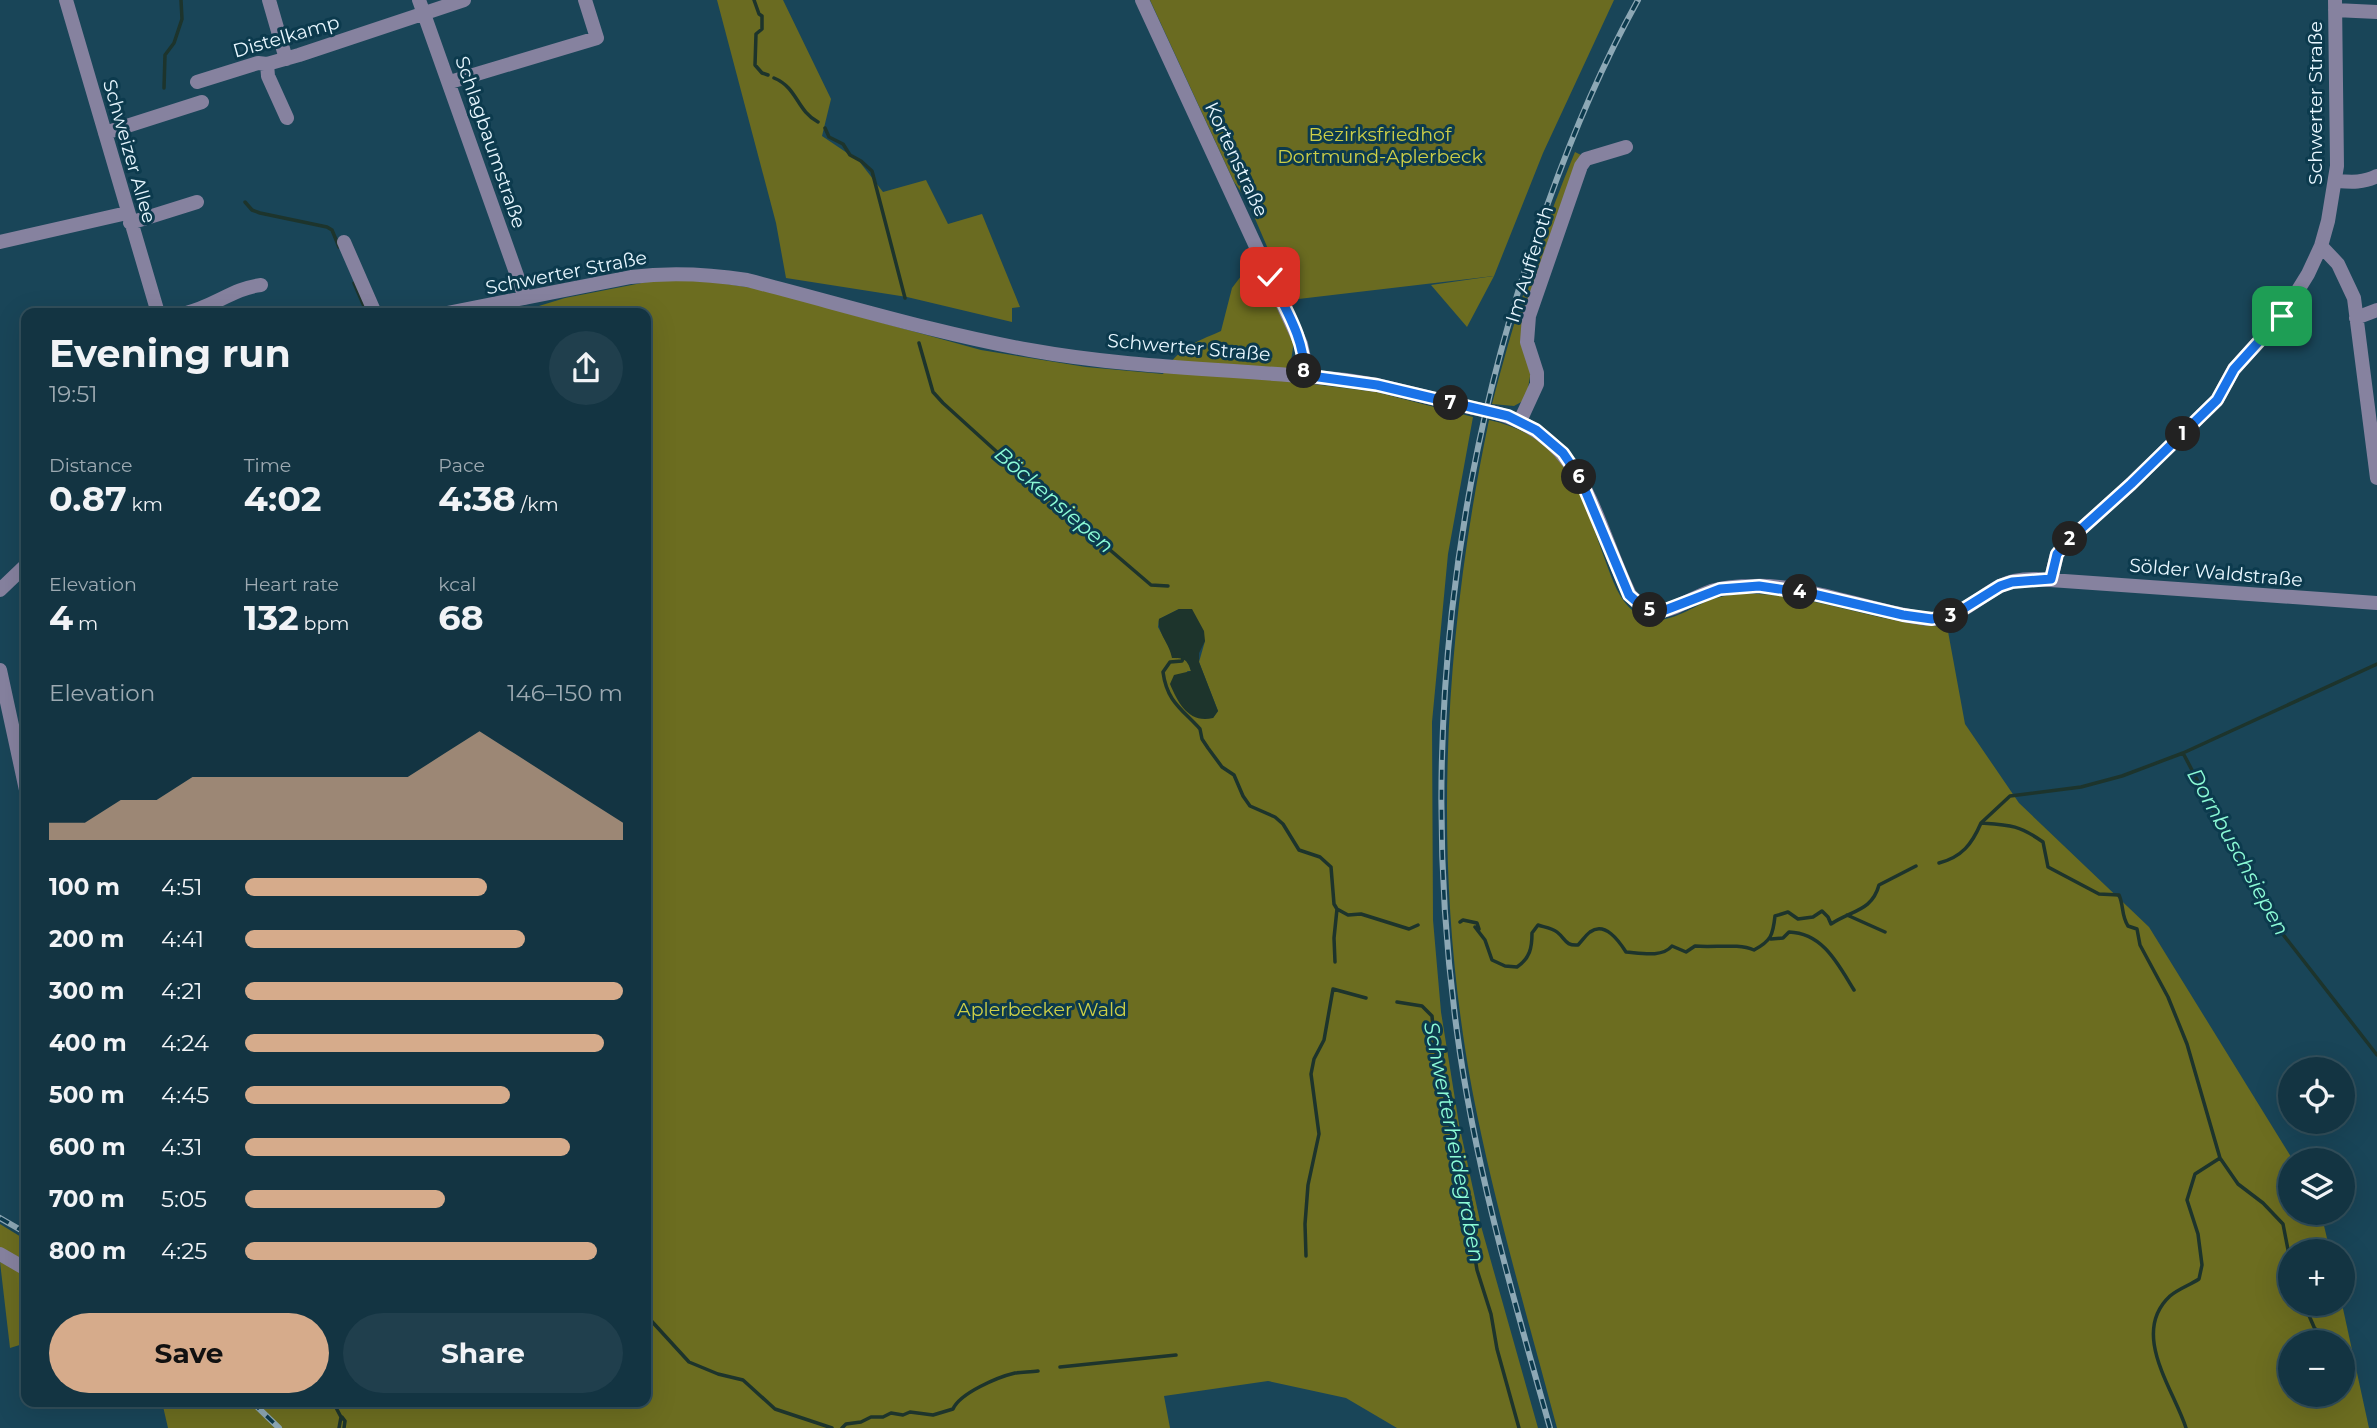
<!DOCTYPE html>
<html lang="en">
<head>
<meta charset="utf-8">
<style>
  body { margin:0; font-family:Montserrat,sans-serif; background:#203f4d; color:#f1f3f6; height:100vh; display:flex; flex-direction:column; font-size:26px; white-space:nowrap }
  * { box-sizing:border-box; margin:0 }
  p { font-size:23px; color:#9daab2 }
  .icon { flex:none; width:38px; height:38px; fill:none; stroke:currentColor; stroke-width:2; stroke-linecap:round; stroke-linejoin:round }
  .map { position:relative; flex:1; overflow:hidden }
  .drawer { position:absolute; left:21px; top:308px; width:630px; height:1099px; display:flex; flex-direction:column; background:#133442; border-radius:14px; box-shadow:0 7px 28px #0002,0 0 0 2px #324f5b }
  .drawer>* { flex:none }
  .controls { position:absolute; left:2278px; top:1057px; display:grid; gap:14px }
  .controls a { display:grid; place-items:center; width:77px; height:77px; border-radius:50%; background:#133442; box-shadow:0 7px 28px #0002,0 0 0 2px #324f5b; font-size:35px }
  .pin { position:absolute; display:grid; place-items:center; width:60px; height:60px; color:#fff; margin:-30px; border-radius:14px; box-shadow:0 4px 10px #0006 }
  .km { position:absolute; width:35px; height:35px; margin:-18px; border-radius:50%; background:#222; color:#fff; font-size:19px; line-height:35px; text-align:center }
  .round { display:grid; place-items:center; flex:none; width:74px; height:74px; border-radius:37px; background:#203f4d }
  .head { display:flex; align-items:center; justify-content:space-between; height:119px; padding:0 28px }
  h1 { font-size:38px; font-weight:700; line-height:52px }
  .stats { display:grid; grid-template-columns:repeat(3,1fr); gap:10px; height:119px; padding:7px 28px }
  .stats div { display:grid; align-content:center }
  .stats b { font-size:35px; font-weight:700 }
  .stats small { font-size:19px; font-weight:400 }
  .stats p { font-size:19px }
  .chart { height:196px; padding:14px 28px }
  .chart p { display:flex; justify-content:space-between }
  .chart svg { width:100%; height:126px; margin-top:7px; fill:#d6ab8b; opacity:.7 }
  .cta { display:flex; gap:14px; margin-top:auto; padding:14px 28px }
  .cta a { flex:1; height:80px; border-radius:42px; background:#d6ab8b; color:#111; font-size:28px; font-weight:700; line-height:80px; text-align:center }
  .cta a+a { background:#203f4d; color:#f1f3f6 }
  ul { padding:0 28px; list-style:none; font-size:23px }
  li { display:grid; grid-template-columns:112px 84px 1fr; align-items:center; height:52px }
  li i { height:18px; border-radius:9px; background:#d6ab8b }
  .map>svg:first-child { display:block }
</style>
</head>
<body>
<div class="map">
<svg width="2377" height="1428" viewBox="0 0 2377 1428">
  <rect width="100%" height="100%" fill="#194558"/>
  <path fill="#6a6b21" d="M717 0H783L831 99 822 136 859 161 883 192 926 180 948 224 982 214 1020 307 1012 308V322L907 297 786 278 776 223Z
    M1150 0H1614L1543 153 1494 276 1290 300 1247 200 1234 182Z
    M1575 152 1581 155 1523 328 1531 371 1528 388 1523 401 1514 406 1492 404C1514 318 1541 234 1575 152Z
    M0 1262 16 1269 26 1340V1343L10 1348Z"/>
  <path fill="#6c6d20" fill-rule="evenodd" d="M1257 255 1294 341 1288 381 1376 392 1473 417 1448 554 1432 722 1433 920 1441 1012 1459 1124 1481 1226 1538 1428H1397L1346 1398 1268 1381 1164 1396 1170 1428H168L162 1402H646V313H516L565 298 657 280 708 281 759 289 981 350 1086 367 1163 374C1179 347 1194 343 1221 331L1232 288ZM1179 609 1205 641 1199 662 1218 711 1213 718 1187 671H1191L1188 661 1171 651 1158 627 1159 619Z
    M1494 276 1467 327 1431 285Z
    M1489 420C1571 438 1582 499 1608 568 1615 587 1622 605 1640 616 1664 630 1693 605 1716 598 1729 594 1744 593 1758 594 1798 596 1839 608 1879 617 1901 621 1924 628 1947 626L1965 724 2019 803 2149 927 2293 1160H2291V1213H2321L2330 1251H2291V1304H2342L2369 1428H1557C1527 1315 1494 1204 1472 1089 1431 867 1443 640 1489 420ZM2291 1342H2343V1395H2291Z
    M0 1224 26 1240V1340L15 1271 18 1259 0 1248Z"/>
  <path fill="#1d342c" d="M1179 609H1192L1204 631 1205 641 1199 653V662L1218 711 1213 718C1189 724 1178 703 1170 684L1174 675 1191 671C1187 659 1184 658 1172 658 1170 644 1157 633 1159 619Z"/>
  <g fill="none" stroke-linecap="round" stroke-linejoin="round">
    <path stroke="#1d342c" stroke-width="3.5" d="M754 0 759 14 762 16V29L756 34 755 65 762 73 768 75
      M774 78C798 88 796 110 818 122
      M164 88 165 55 174 43 182 19 181 0
      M825 128 829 137 843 144 850 155 861 161 872 171 905 298
      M245 202 252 210 260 213 327 227 332 230 339 247
      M354 283 367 313
      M919 343 933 392 943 403 1019 472 1151 585 1168 586
      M1183 658 1182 661 1170 662 1163 672C1167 702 1182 709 1200 729L1202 739 1208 748 1222 767 1234 775 1243 796 1250 806 1275 817 1283 824 1299 850 1320 857 1331 867 1334 904 1337 909 1348 915 1361 914 1409 929 1418 925
      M2183 753 2377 664
      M1981 823 2010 796 2081 787 2122 776 2183 753 2255 890 2278 928 2377 1055
      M1939 863C1962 857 1972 844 1981 823 2010 825 2019 825 2043 842L2048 867 2099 894 2119 895C2124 906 2121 915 2128 926L2137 929 2140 945 2168 997 2187 1044 2220 1158 2195 1174 2187 1200 2198 1234 2202 1265 2199 1279C2190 1285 2178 1289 2170 1296 2130 1333 2173 1388 2186 1428
      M1847 915 1885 932
      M1460 922 1463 920 1477 923 1479 929
      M1475 927 1485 940 1492 960 1505 966 1517 967C1530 958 1532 948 1532 933L1538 925C1544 927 1552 928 1557 932 1566 939 1565 946 1578 945 1582 941 1585 936 1590 932 1605 921 1619 941 1626 952 1640 953 1662 958 1672 946L1686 952 1695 946C1714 948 1738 943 1754 950 1771 941 1773 935 1775 916L1788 912 1798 919 1813 917 1822 911 1828 917 1831 924C1852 910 1872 911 1879 885L1916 866
      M1771 939 1783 938 1789 932C1823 933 1838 964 1854 990
      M1335 962 1334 938 1337 909
      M1397 1002 1422 1006 1432 1016 1435 1048 1450 1123 1461 1201 1470 1228 1477 1270 1491 1314 1497 1349 1519 1428
      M2220 1158 2238 1184 2263 1203 2283 1224 2291 1265
      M1306 1256 1305 1224 1308 1185 1319 1134 1311 1074 1314 1059 1324 1040 1333 989 1366 998
      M2304 1304 2314 1327 2324 1341
      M646 1315 689 1362 718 1374 743 1380 775 1409 832 1428
      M1060 1367 1176 1355
      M333 1402 341 1417 339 1428
      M342 1417 345 1421 344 1428
      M842 1428 846 1424 861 1422 871 1417H883L891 1413 903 1415 910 1412 933 1415 953 1409C960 1393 998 1377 1015 1373 1023 1372 1031 1372 1038 1371"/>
    <path stroke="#86829f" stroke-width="14" d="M66 0 158 313
      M269 0 286 59
      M419 0 525 298
      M1142 0 1301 344 1304 358V375
      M2335 10 2377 12
      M267 64 268 76 287 118
      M197 82 258 63 267 64 299 55 464 0
      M450 82 597 38 585 0
      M105 133 202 102
      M2336 181C2351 182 2364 183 2377 176
      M130 223 197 202
      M0 242 127 213
      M344 242 375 313
      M2321 246 2338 264 2354 298 2377 478
      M186 313C213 307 234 288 261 285
      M447 313 631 277C671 272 708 274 747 280 841 304 935 333 1030 350 1134 369 1241 369 1346 380L1377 385 1473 408
      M2356 318 2377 310
      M1492 412C1586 436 1593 519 1630 595 1659 627 1679 602 1711 591 1725 587 1739 586 1754 586 1794 584 1850 603 1891 612 1904 615 1919 619 1933 619 1960 618 1977 598 2000 586 2011 580 2023 579 2036 579L2377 603
      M1520 421 1537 384V373L1527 342 1529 316 1581 166 1586 159 1626 147
      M2051 579 2057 554 2070 539 2131 484 2217 400 2234 369 2282 316 2308 274 2321 246 2328 221 2337 166 2335 0
      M0 590 26 565
      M0 670 26 790
      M0 1254 26 1269"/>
    <defs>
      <path id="rail" d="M0 1218 26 1233
        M252 1402 279 1428
        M1550 1428C1513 1297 1475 1167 1457 1032 1419 753 1451 467 1548 203 1573 133 1602 65 1638 0"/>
    </defs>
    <use href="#rail" stroke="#8da8b5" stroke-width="6"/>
    <use href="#rail" stroke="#0c3a4d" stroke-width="3.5" stroke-dasharray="10" stroke-linecap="butt"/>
    <path stroke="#86829f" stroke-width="14" d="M1473 408 1492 412"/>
  </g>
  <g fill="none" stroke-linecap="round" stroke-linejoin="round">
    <defs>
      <path id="route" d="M1270 277C1284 307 1306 340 1304 375L1377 385 1508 416 1536 430 1563 453 1580 478 1629 595 1645 609 1660 612 1720 589 1759 586 1813 594 1903 615 1932 619 1955 614 2000 586 2012 582 2051 579 2057 554 2070 539 2131 484 2217 400 2234 369 2282 316"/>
    </defs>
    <use href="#route" stroke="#fff" stroke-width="14"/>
    <use href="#route" stroke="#1a73e8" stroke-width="9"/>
  </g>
  <g text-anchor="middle" stroke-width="6" stroke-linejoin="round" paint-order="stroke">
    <g font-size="19" fill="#e8f7ff" stroke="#0c3a4d">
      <text transform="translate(286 36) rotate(-16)" y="7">Distelkamp</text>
      <text transform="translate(2315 103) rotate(-90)" y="7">Schwerter Straße</text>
      <text transform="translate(491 142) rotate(71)" y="7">Schlagbaumstraße</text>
      <text transform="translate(130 151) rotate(74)" y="7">Schweizer Allee</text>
      <text transform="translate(1237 159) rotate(65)" y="7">Kortenstraße</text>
      <text transform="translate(1529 264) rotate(-73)" y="7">Im Aufferoth</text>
      <text transform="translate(566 272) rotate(-11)" y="7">Schwerter Straße</text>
      <text transform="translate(1189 347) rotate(5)" y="7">Schwerter Straße</text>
      <text transform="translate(2216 572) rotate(5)" y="7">Sölder Waldstraße</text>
    </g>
    <g font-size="19" fill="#cdcf47" stroke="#0c3a4d">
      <text x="1380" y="141">Bezirksfriedhof<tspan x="1380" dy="22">Dortmund-Aplerbeck</tspan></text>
      <text x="1042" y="1016">Aplerbecker Wald</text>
    </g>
    <g font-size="21" font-style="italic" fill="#8cfbd6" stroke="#0c3a4d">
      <text transform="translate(1054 500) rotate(41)" y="7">Böckensiepen</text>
      <text transform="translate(2238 852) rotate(61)" y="7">Dornbuschsiepen</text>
      <text transform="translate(1454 1142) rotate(79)" y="7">Schwerterheidegraben</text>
    </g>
  </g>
</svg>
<div class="controls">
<a><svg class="icon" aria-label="locate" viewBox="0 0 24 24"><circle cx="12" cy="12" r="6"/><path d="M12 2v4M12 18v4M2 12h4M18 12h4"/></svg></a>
<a><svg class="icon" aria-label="layers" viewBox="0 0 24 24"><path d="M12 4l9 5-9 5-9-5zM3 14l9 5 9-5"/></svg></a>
<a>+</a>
<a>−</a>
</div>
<div class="pin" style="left:2282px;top:316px;background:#1e9e55"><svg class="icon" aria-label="arrive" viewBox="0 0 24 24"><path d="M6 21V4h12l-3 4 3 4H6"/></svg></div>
<div class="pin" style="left:1270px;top:277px;background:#d93025"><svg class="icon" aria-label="check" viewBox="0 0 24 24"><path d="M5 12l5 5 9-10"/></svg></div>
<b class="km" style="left:2183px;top:434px">1</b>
<b class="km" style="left:2070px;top:539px">2</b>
<b class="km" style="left:1951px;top:616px">3</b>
<b class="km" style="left:1800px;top:592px">4</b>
<b class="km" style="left:1650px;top:610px">5</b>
<b class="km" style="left:1579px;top:477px">6</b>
<b class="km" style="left:1451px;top:403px">7</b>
<b class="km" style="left:1304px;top:371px">8</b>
<section class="drawer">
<div class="head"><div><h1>Evening run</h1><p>19:51</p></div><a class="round"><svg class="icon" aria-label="share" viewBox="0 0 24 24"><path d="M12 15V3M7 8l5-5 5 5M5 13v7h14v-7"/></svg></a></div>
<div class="stats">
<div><p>Distance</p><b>0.87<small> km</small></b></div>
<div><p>Time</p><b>4:02</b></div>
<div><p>Pace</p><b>4:38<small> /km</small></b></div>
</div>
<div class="stats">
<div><p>Elevation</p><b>4<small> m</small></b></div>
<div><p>Heart rate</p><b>132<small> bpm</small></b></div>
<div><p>kcal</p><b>68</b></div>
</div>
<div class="chart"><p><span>Elevation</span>146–150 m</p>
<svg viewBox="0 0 160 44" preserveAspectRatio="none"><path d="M0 44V38L10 38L20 30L30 30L40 22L50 22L60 22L70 22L80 22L90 22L100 22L110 14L120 6L130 14L140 22L150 30L160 38V44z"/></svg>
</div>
<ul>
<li><b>100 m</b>4:51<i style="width:64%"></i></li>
<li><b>200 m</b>4:41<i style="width:74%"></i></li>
<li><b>300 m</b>4:21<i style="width:100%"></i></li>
<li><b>400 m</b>4:24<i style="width:95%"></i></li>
<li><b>500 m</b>4:45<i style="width:70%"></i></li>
<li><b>600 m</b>4:31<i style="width:86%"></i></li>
<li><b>700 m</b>5:05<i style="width:53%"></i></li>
<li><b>800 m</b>4:25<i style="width:93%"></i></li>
</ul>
<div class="cta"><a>Save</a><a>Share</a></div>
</section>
</div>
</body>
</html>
